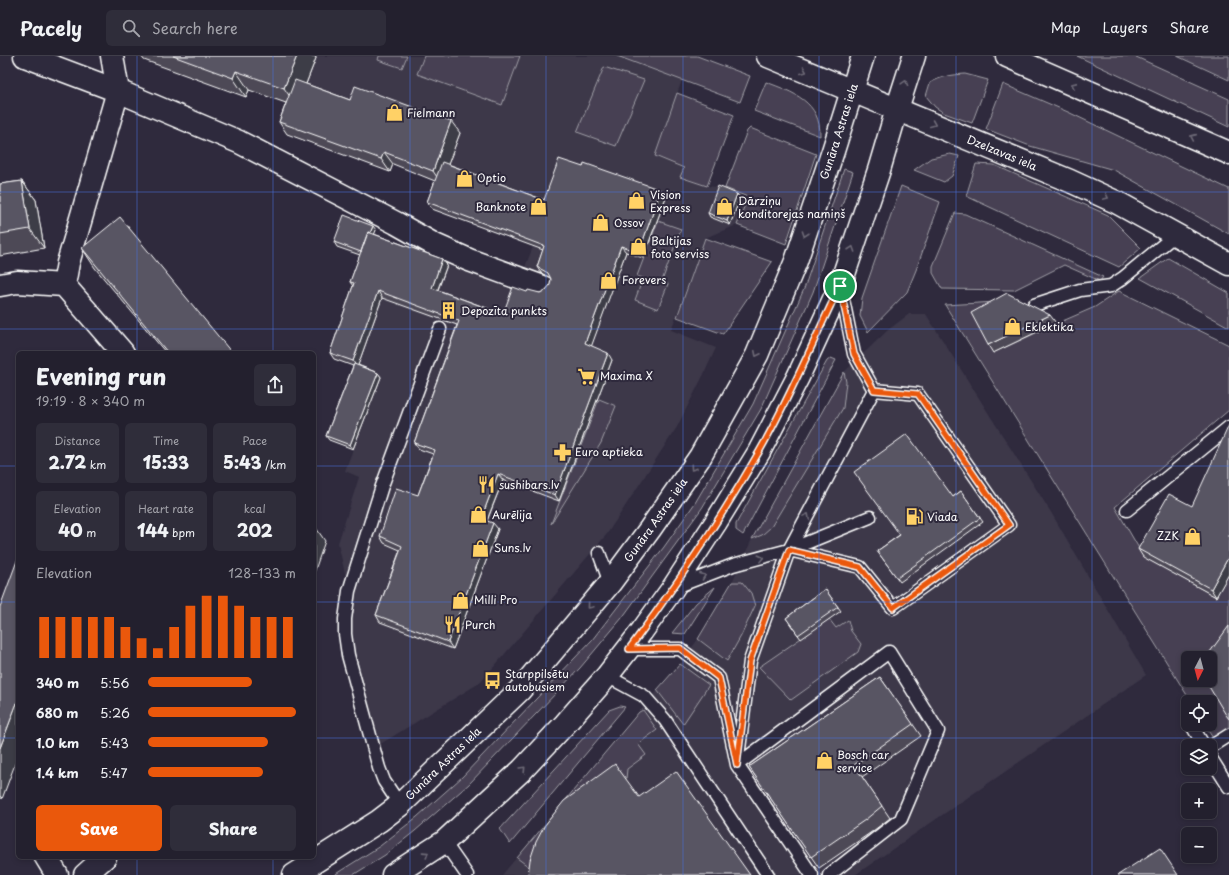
<!DOCTYPE html>
<html lang="en">
<head>
<meta charset="utf-8">
<style>
  body { margin:0; font-family:"Playpen Sans",sans-serif; background:#2f2d3a; color:#f1f3f6; height:100vh; display:flex; flex-direction:column; font-size:15px; white-space:nowrap }
  * { box-sizing:border-box; margin:0 }
  p { font-size:13px; color:#a3a3aa }
  .icon { flex:none; width:22px; height:22px; fill:none; stroke:currentColor; stroke-width:2; stroke-linecap:round; stroke-linejoin:round }
  .map { position:relative; flex:1; overflow:hidden }
  .side { position:absolute; left:16px; top:295px; width:300px; height:508px; display:flex; flex-direction:column; background:#23202e; border-radius:6px; box-shadow:0 2px 6px #0003,0 0 0 1px #403e4a }
  .side>* { flex:none }
  .needle { width:26px; rotate:186deg }
  .controls { position:absolute; left:1181px; top:595px; display:grid; gap:8px }
  .controls a { display:grid; place-items:center; width:36px; height:36px; border-radius:6px; background:#23202e; box-shadow:0 2px 6px #0003,0 0 0 1px #403e4a; font-size:20px }
  .pin { position:absolute; display:grid; place-items:center; width:34px; height:34px; color:#fff; margin:-17px; border:2px solid #fff; border-radius:50%; box-shadow:0 1px 4px #0007 }
  .round { display:grid; place-items:center; flex:none; width:42px; height:42px; border-radius:6px; background:#2f2d3a }
  .summary { display:flex; align-items:center; justify-content:space-between; height:68px; padding:0 20px }
  h1 { font-size:22px; font-weight:800; line-height:30px }
  .metrics { display:grid; grid-template-columns:repeat(3,1fr); gap:6px; height:68px; padding:4px 20px }
  .metrics div { display:grid; align-content:center; border-radius:6px; background:#2f2d3a; text-align:center }
  .metrics b { font-size:17px; font-weight:800 }
  .metrics small { font-size:11px; font-weight:400 }
  .metrics p { font-size:11px }
  .chart { height:112px; padding:8px 20px }
  .chart p { display:flex; justify-content:space-between }
  .chart svg { width:100%; height:72px; margin-top:4px; stroke:#ea580c; stroke-width:6 }
  .primary-button { display:flex; gap:8px; margin-top:auto; padding:8px 20px }
  .primary-button a { flex:1; height:46px; border-radius:6px; background:#ea580c; color:#fff; font-size:16px; font-weight:800; line-height:46px; text-align:center }
  .primary-button a+a { background:#2f2d3a; color:#f1f3f6 }
  ul { padding:0 20px; list-style:none; font-size:13px }
  li { display:grid; grid-template-columns:64px 48px 1fr; align-items:center; height:30px }
  li i { height:10px; border-radius:5px; background:#ea580c }
  header { display:flex; align-items:center; gap:24px; box-sizing:border-box; height:56px; padding:0 20px; background:#23202e; border-bottom:1px solid #403e4a }
  header strong { font-size:19px }
  nav { display:flex; gap:22px; margin-inline-start:auto; font-size:14px }
  .search { width:280px; height:36px; background:#2f2d3a; display:flex; align-items:center; gap:10px; box-sizing:border-box; padding:0 14px; border-radius:6px; color:#a3a3aa; font-size:15px }
  .map>svg:first-child { display:block }
</style>
</head>
<body>
<header>
<strong>Pacely</strong>
<div class="search"><svg class="icon" aria-label="search" viewBox="0 0 24 24"><circle cx="10" cy="10" r="6"/><path d="M15 15l6 6"/></svg>Search here</div>
<nav><a>Map</a><a>Layers</a><a>Share</a></nav>
</header>
<div class="map">
<svg width="1229" height="819" viewBox="0 0 1229 819">
  <rect width="100%" height="100%" fill="#2f2a3d"/>
  <filter id="ink" filterUnits="userSpaceOnUse"><feTurbulence type="fractalNoise" baseFrequency=".025" numOctaves="2"/><feDisplacementMap in="SourceGraphic" scale="8" xChannelSelector="R" yChannelSelector="G"/><feConvolveMatrix kernelMatrix="1 2 1 2 8 2 1 2 1" color-interpolation-filters="sRGB"/></filter>
  <g filter="url(#ink)">
    <path fill="#3c3749" d="M261 0H379L378 4 402 12 407 0H424L417 17 512 23 520 0H617L682 24 655 100 684 112 681 121 707 130 725 132 748 141 737 169 705 182 671 274 716 292 703 320 677 371 607 478 481 626 374 692 348 599 349 535 338 487 359 421 345 415 353 393 329 384 357 312 373 182 516 234 549 150 441 127 393 108 405 75 298 51 249 34Z
      M909 258H926L1052 458 1146 619 855 819H502L680 608 698 583 732 526 752 483 844 316 888 274Z"/>
    <path fill="#464152" stroke="#a2a0a8" fill-rule="evenodd" d="M379 0H407L402 12 378 4Z
      M424 0H520L502 49 417 18Z
      M617 0H697L750 20 740 46Z
      M1077 0H1134L1229 43V71Z
      M1177 0H1229V24Z
      M604 11 644 24 616 90 577 76Z
      M965 18 988 24 972 67 944 57 935 51 926 40 930 27C942 20 951 19 965 18Z
      M766 26C793 36 821 46 820 80L754 55Z
      M1003 28 1068 56 1229 133V178L1114 114 1030 90 986 73Z
      M677 37 734 59 707 130 680 121 684 112 655 100Z
      M750 72 816 98 786 188 737 169 748 141 725 132 747 75Z
      M950 98 959 100 952 120 944 126 914 114 931 102Z
      M976 108 994 109 1108 159 1141 192 1119 211 966 140Z
      M844 113 853 116 813 236 761 353 702 452 622 562 580 612 469 728 415 775 385 799 353 819H334L380 790 417 761 462 721 592 584 664 491 695 447 753 348 804 233Z
      M901 130 940 146 916 214 907 236 868 276 860 260 862 242Z
      M955 157 965 158 1103 221 1100 225 1064 209 1014 234 942 233 933 217V210Z
      M658 165 681 173 662 225 668 228 658 253 635 244 643 222 637 220Z
      M705 182 772 206 723 278 677 261Z
      M1168 202 1229 237V271L1140 222Z
      M1119 235 1229 289V354L1115 451 1144 501 1216 541 1229 518V673L1213 682 1205 670 1210 668V666L1214 664 1210 657V646H1203L1199 639 1190 644 945 249 1013 245 993 297 1042 274 1095 251ZM1188 602H1210V624H1188Z
      M831 302 836 304 743 479 736 474V468L827 305Z
      M844 316 846 326 843 352 771 471 762 479 752 483Z
      M599 343 616 350 601 387 551 468Z
      M732 526H742L751 537 755 550 741 580 727 605 698 583Z
      M715 531 685 578 672 577 696 547Z
      M829 563 836 572 848 564 851 575 861 588 858 596 791 644 759 611Z
      M680 608 709 629 683 668 657 634Z
      M620 650 625 651 510 788 500 773 609 654Z
      M643 654 657 674 638 688 646 699 627 713 626 723 540 819 517 802 639 656Z"/>
    <g fill="none" stroke-linecap="round" stroke-linejoin="round">
      <defs>
        <path id="service" d="M841 233 854 298 874 334
          M1034 249 1080 234 1111 230 1123 222 1175 179
          M1127 454 1229 371
          M789 494 860 511 893 552 1009 469 918 338 874 334
          M599 497 610 527
          M676 531 733 509 789 494 870 461
          M629 593H680L719 622 737 709 812 819
          M607 620 644 640 665 664 768 819
          M1191 668 1204 690
          M1210 691 1229 679
          M1210 701 1229 731
          M737 709 889 596 938 675 901 763 829 819
          M737 709 750 605 789 494 874 334
          M400 749 384 725 379 712 348 599 345 578V563L349 535 382 430 440 273
          M444 786 467 819"/>
        <path id="minor" d="M25 0 118 35 68 207 64 229
          M112 0 118 35 239 86 396 167 435 189 469 204 543 231
          M0 229 17 226 64 229 123 297
          M46 801 57 819
          M85 819 105 801"/>
        <g id="secondary">
          <path id="s1" d="M768 0 1070 125 1118 147 1229 208"/>
          <path d="M1007 0 1229 97"/>
          <path id="s2" d="M294 819 379 765 400 749 520 634 610 527 650 473 700 401 757 299 796 205 833 95 863 0"/>
          <path d="M393 819 444 786 522 714 565 668 607 620 642 575 673 532 716 466 759 396 798 321 840 230 879 114 897 53 914 0"/>
        </g>
      </defs>
      <use href="#service" stroke="#fff" stroke-width="15"/>
      <use href="#minor" stroke="#fff" stroke-width="25"/>
      <use href="#secondary" stroke="#fff" stroke-width="25"/>
      <use href="#service" stroke="#2f2a3d" stroke-width="12"/>
      <use href="#minor" stroke="#2f2a3d" stroke-width="22"/>
      <use href="#secondary" stroke="#2f2a3d" stroke-width="22"/>
    </g>
    <path fill="#4d4956" stroke="#fff" d="M141 0H315L316 2 306 28 350 44 460 77 448 108 544 144 583 111 666 141 643 202 626 196 591 290 612 304 559 445 503 424 487 465 498 473 453 593 380 566 376 559 400 494 384 487 380 480 418 439 433 398 419 393 414 387 457 269 382 242 358 309 378 317 381 321 353 393 329 384 326 380 353 310 334 303 330 297 353 230 350 226 360 199 337 191 334 186 376 174 374 178 442 203 447 209 438 234 503 258 527 236 540 237 546 234 550 229 551 222 541 217 537 211 543 194 432 153 427 146 435 125 393 108 390 116 287 78 279 66 286 47 249 34 246 41 144 4Z
      M22 125 36 144 44 192 0 200V128Z
      M737 138 740 142 730 169 710 161 708 157Z
      M82 192 232 297H166L95 212Z
      M1050 259 1056 267 993 297 988 289Z
      M961 435 983 466 900 526 877 495Z
      M1192 450 1216 541 1143 501 1138 493Z
      M825 533 841 555 801 583 786 562Z
      M880 621 921 680 862 721 890 762 873 775 819 812 749 711Z"/>
    <path fill="#3e3c46" stroke="#fff" d="M297 0H315L316 2 297 51 284 32Z
      M236 15 249 34 246 41 233 22Z
      M451 65 460 77 441 127 433 115Z
      M384 96 393 108 390 116 381 103Z
      M22 125 36 144 44 192 30 173Z
      M661 134 666 141 643 202 639 196Z
      M737 138 740 142 730 169 727 165Z
      M373 170 376 174 366 201 363 197Z
      M621 190 626 196 590 294 585 287Z
      M442 203 447 209 436 238 432 232Z
      M378 235 382 242 357 312 353 305Z
      M608 297 612 304 559 445 555 439Z
      M378 317 381 321 353 393 350 389Z
      M498 418 503 424 485 469 481 463Z
      M493 467 498 473 453 593 448 586Z
      M314 469 325 485 314 517Z
      M1229 500V518L1216 541 1211 533Z
      M18 644V700L2 743 0 740V692Z"/>
    <path fill="#595564" stroke="#fff" d="M173 0H297L284 32 236 15 233 22Z
      M295 24 350 44 355 30 451 65 433 115 384 96 381 103 279 66Z
      M559 103 583 111 584 107 661 134 639 196 621 190 585 287 608 297 555 439 498 418 481 463 493 467 448 586 376 559 402 490 380 480 396 432 418 439 435 394 414 387 459 265 378 235 353 305 330 297 354 227 350 226 368 176 442 203 432 232 503 258 513 231 527 236 528 234 540 237 546 234 550 229 551 223 548 217 537 211 544 190 427 146 442 106 544 144Z
      M22 125 30 173 0 178V128Z
      M718 130 737 138 727 165 708 157Z
      M344 159 373 170 370 177 368 176 361 196 334 186Z
      M120 161 232 297H168L82 192Z
      M1007 237 1050 259 988 289 971 257Z
      M354 308 378 317 350 389 326 380Z
      M1229 369V500L1211 533 1138 493 1169 438 1192 450Z
      M907 378 953 441 961 435 980 462 897 522 877 495 900 479 854 416Z
      M18 502V644L0 692V551Z
      M825 533 838 551 798 579 786 562Z
      M1229 570V663L1226 659 1205 624H1210V602H1206L1207 600Z
      M880 621 913 668 854 709 882 750 865 764 811 801 749 711Z
      M615 708 639 741 676 715 750 819H528L530 804 536 786 545 769 564 745Z
      M1160 792 1178 819H1118Z"/>
    <defs><path id="oneway-chevron" d="M-2-3.5L2.5 0L-2 3.5" fill="none" stroke-width="1.6" stroke-linecap="round" stroke-linejoin="round"/></defs>
    <g stroke="#6d6a77">
      <use href="#oneway-chevron" transform="translate(804 15) rotate(22)"/>
      <use href="#oneway-chevron" transform="translate(905 27) rotate(-72)"/>
      <use href="#oneway-chevron" transform="translate(1074 29) rotate(-156)"/>
      <use href="#oneway-chevron" transform="translate(933 68) rotate(23)"/>
      <use href="#oneway-chevron" transform="translate(1193 81) rotate(-156)"/>
      <use href="#oneway-chevron" transform="translate(1106 141) rotate(25)"/>
      <use href="#oneway-chevron" transform="translate(805 178) rotate(109)"/>
      <use href="#oneway-chevron" transform="translate(852 193) rotate(-71)"/>
      <use href="#oneway-chevron" transform="translate(757 298) rotate(116)"/>
      <use href="#oneway-chevron" transform="translate(693 412) rotate(125)"/>
      <use href="#oneway-chevron" transform="translate(807 460) rotate(-62)"/>
      <use href="#oneway-chevron" transform="translate(761 502) rotate(-14)"/>
      <use href="#oneway-chevron" transform="translate(703 520) rotate(-21)"/>
      <use href="#oneway-chevron" transform="translate(590 550) rotate(130)"/>
      <use href="#oneway-chevron" transform="translate(523 713) rotate(-46)"/>
      <use href="#oneway-chevron" transform="translate(426 798) rotate(-33)"/>
    </g>
  </g>
  <g fill="none" stroke-linecap="round" stroke-linejoin="round" filter="url(#ink)">
    <defs>
      <path id="route" d="M840 230 854 298 874 334 918 338 1009 469 893 552 860 511 789 494 750 605 737 709 719 622 680 592 629 593C676 530 720 464 759 396 790 342 813 285 840 230Z"/>
    </defs>
    <use href="#route" stroke="#fff" stroke-width="8"/>
    <use href="#route" stroke="#ea580c" stroke-width="5"/>
  </g>
  <path fill="none" stroke="#4a71e0" stroke-width="1" stroke-opacity="0.55" d="M137 0V297M273 0V297M410 0V819M546 0V819M683 0V819M819 0V819M956 0V819M1092 0V819M0 136H1229M0 273H1229M0 410H18M314 410H1229M0 546H18M314 546H1229M0 682H18M314 682H1229M137 801V819M273 801V819"/>
  <defs>
    <symbol id="shop-bare" viewBox="-9 -9 18 18"><path d="M-5-2.5h2.3a2.7 3.5 0 0 1 5.4 0H5L5.5 6h-11ZM-1.5-2.5h3a1.5 2.3 0 0 0-3 0Z" fill="#ffd166" stroke="#2f2a3d" stroke-width="2.5" paint-order="stroke"/></symbol>
    <symbol id="building-bare" viewBox="-9 -9 18 18"><path d="M-4-6H4V6H1V3H-1V6H-4ZM-2.5-4.3h1.7v1.8h-1.7ZM.8-4.3h1.7v1.8H.8ZM-2.5-1h1.7V.8h-1.7ZM.8-1h1.7V.8H.8Z" fill="#ffd166" stroke="#2f2a3d" stroke-width="2.5" paint-order="stroke"/></symbol>
    <symbol id="supermarket-bare" viewBox="-9 -9 18 18"><path d="M-6-5.5h2.5l.6 2H6L4.5 2H-2.5L-4.4-4H-6ZM-1.5 3.2a1.3 1.3 0 1 0 .1 0ZM3 3.2a1.3 1.3 0 1 0 .1 0Z" fill="#ffd166" stroke="#2f2a3d" stroke-width="2.5" paint-order="stroke"/></symbol>
    <symbol id="pharmacy-bare" viewBox="-9 -9 18 18"><path d="M-2-6h4v4h4v4h-4v4h-4v-4h-4v-4h4Z" fill="#ffd166" stroke="#2f2a3d" stroke-width="2.5" paint-order="stroke"/></symbol>
    <symbol id="restaurant-bare" viewBox="-9 -9 18 18"><path d="M-5-6h1v4h1v-4h1v4h1v-4h1v5L-1.5 .5V6h-2V.5L-5-1ZM5-6V6H3V1.5H1.5Q1.5-4 5-6Z" fill="#ffd166" stroke="#2f2a3d" stroke-width="2.5" paint-order="stroke"/></symbol>
    <symbol id="fuel-bare" viewBox="-9 -9 18 18"><path d="M-5.5-6h7V0h2V4h1.3V-2.5L3-4.5l.8-.8L6-3V5H2.5V1h-1V6h-7ZM-4.2-4.7v3.2H.2V-4.7Z" fill="#ffd166" stroke="#2f2a3d" stroke-width="2.5" paint-order="stroke"/></symbol>
    <symbol id="bus-bare" viewBox="-9 -9 18 18"><path d="M-5-6H5V4H4V6H2V4H-2V6H-4V4H-5ZM-3.5-4V0h7V-4ZM-3.5 1.2v1.5H-2V1.2ZM2 1.2v1.5H3.5V1.2Z" fill="#ffd166" stroke="#2f2a3d" stroke-width="2.5" paint-order="stroke"/></symbol>
  </defs>
  <g fill-rule="evenodd">
    <use href="#shop-bare" x="382" y="44" width="25" height="25"/>
    <use href="#shop-bare" x="452" y="110" width="25" height="25"/>
    <use href="#shop-bare" x="624" y="132" width="25" height="25"/>
    <use href="#shop-bare" x="526" y="138" width="25" height="25"/>
    <use href="#shop-bare" x="712" y="138" width="25" height="25"/>
    <use href="#shop-bare" x="588" y="154" width="25" height="25"/>
    <use href="#shop-bare" x="626" y="178" width="25" height="25"/>
    <use href="#shop-bare" x="596" y="212" width="25" height="25"/>
    <use href="#building-bare" x="436" y="242" width="25" height="25"/>
    <use href="#shop-bare" x="1000" y="258" width="25" height="25"/>
    <use href="#supermarket-bare" x="574" y="308" width="25" height="25"/>
    <use href="#pharmacy-bare" x="550" y="384" width="25" height="25"/>
    <use href="#restaurant-bare" x="474" y="416" width="25" height="25"/>
    <use href="#shop-bare" x="466" y="446" width="25" height="25"/>
    <use href="#fuel-bare" x="902" y="448" width="25" height="25"/>
    <use href="#shop-bare" x="1180" y="468" width="25" height="25"/>
    <use href="#shop-bare" x="468" y="480" width="25" height="25"/>
    <use href="#shop-bare" x="448" y="532" width="25" height="25"/>
    <use href="#restaurant-bare" x="440" y="556" width="25" height="25"/>
    <use href="#bus-bare" x="480" y="612" width="25" height="25"/>
    <use href="#shop-bare" x="812" y="692" width="25" height="25"/>
  </g>
  <g text-anchor="middle" stroke-width="4" stroke-linejoin="round" paint-order="stroke">
    <g font-size="11" fill="#fff" stroke="#2f2a3d" text-anchor="start">
      <text x="407" y="61">Fielmann</text>
      <text x="477" y="126">Optio</text>
      <text x="650" y="143">Vision<tspan x="650" dy="13">Express</tspan></text>
      <text x="738" y="149">Dārziņu<tspan x="738" dy="13">konditorejas namiņš</tspan></text>
      <text x="526" y="155" text-anchor="end">Banknote</text>
      <text x="614" y="171">Ossov</text>
      <text x="651" y="189">Baltijas<tspan x="651" dy="13">foto serviss</tspan></text>
      <text x="622" y="228">Forevers</text>
      <text x="461" y="259">Depozīta punkts</text>
      <text x="1025" y="275">Eklektika</text>
      <text x="600" y="324">Maxima X</text>
      <text x="575" y="400">Euro aptieka</text>
      <text x="499" y="433">sushibars.lv</text>
      <text x="492" y="463">Aurēlija</text>
      <text x="927" y="465">Viada</text>
      <text x="1179" y="484" text-anchor="end">ZZK</text>
      <text x="494" y="496">Suns.lv</text>
      <text x="474" y="548">Milli Pro</text>
      <text x="465" y="573">Purch</text>
      <text x="505" y="622">Starppilsētu<tspan x="505" dy="13">autobusiem</tspan></text>
      <text x="837" y="703">Bosch car<tspan x="837" dy="13">service</tspan></text>
    </g>
    <g font-size="11" fill="#fff" stroke="#2f2a3d">
      <text dy="4" stroke="none"><textPath href="#s2" startOffset="943">Gunāra Astras iela</textPath></text>
      <text dy="4" stroke="none"><textPath href="#s1" startOffset="253">Dzelzavas iela</textPath></text>
      <text dy="4" stroke="none"><textPath href="#s2" startOffset="511">Gunāra Astras iela</textPath></text>
      <text dy="4" stroke="none"><textPath href="#s2" startOffset="187">Gunāra Astras iela</textPath></text>
    </g>
  </g>
</svg>
<div class="controls">
<a><svg class="needle" viewBox="-14 -14 28 28"><path d="M0-13l5 13h-10z" fill="#e53935"/><path d="M0 13l5-13h-10z" fill="#a3a3aa"/></svg></a>
<a><svg class="icon" aria-label="locate" viewBox="0 0 24 24"><circle cx="12" cy="12" r="6"/><path d="M12 2v4M12 18v4M2 12h4M18 12h4"/></svg></a>
<a><svg class="icon" aria-label="layers" viewBox="0 0 24 24"><path d="M12 4l9 5-9 5-9-5zM3 14l9 5 9-5"/></svg></a>
<a>+</a>
<a>−</a>
</div>
<div class="pin" style="left:840px;top:230px;background:#1e9e55"><svg class="icon" aria-label="arrive" viewBox="0 0 24 24"><path d="M6 21V4h12l-3 4 3 4H6"/></svg></div>
<section class="side">
<div class="summary"><div><h1>Evening run</h1><p>19:19 · 8 × 340 m</p></div><a class="round"><svg class="icon" aria-label="share" viewBox="0 0 24 24"><path d="M12 15V3M7 8l5-5 5 5M5 13v7h14v-7"/></svg></a></div>
<div class="metrics">
<div><p>Distance</p><b>2.72<small> km</small></b></div>
<div><p>Time</p><b>15:33</b></div>
<div><p>Pace</p><b>5:43<small> /km</small></b></div>
</div>
<div class="metrics">
<div><p>Elevation</p><b>40<small> m</small></b></div>
<div><p>Heart rate</p><b>144<small> bpm</small></b></div>
<div><p>kcal</p><b>202</b></div>
</div>
<div class="chart"><p><span>Elevation</span>128–133 m</p>
<svg viewBox="0 0 160 44" preserveAspectRatio="none"><path d="M5 44V19M15 44V19M25 44V19M35 44V19M45 44V19M55 44V25M65 44V32M75 44V38M85 44V25M95 44V12M105 44V6M115 44V6M125 44V12M135 44V19M145 44V19M155 44V19"/></svg>
</div>
<ul>
<li><b>340 m</b>5:56<i style="width:70%"></i></li>
<li><b>680 m</b>5:26<i style="width:100%"></i></li>
<li><b>1.0 km</b>5:43<i style="width:81%"></i></li>
<li><b>1.4 km</b>5:47<i style="width:78%"></i></li>
</ul>
<div class="primary-button"><a>Save</a><a>Share</a></div>
</section>
</div>
</body>
</html>
